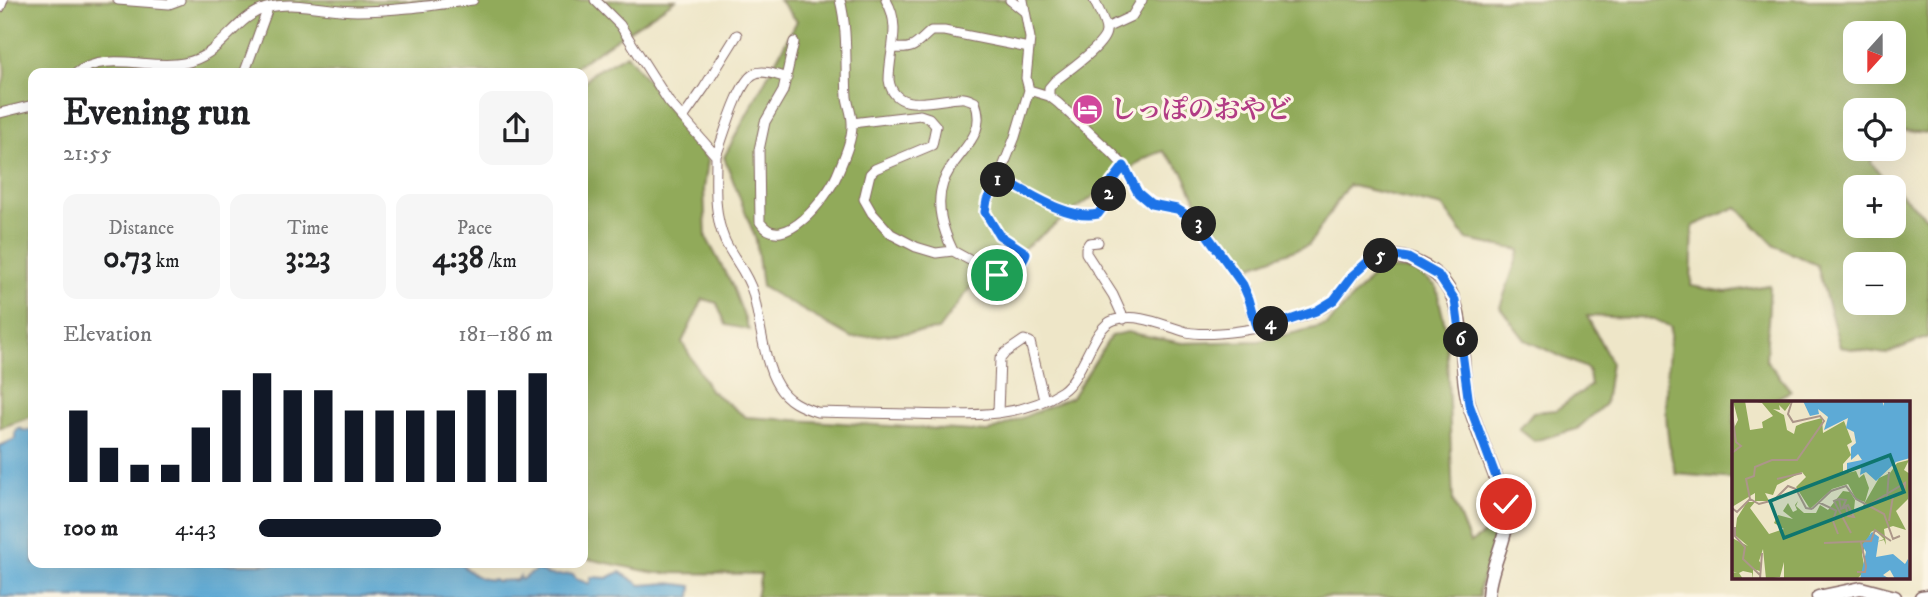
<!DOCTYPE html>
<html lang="en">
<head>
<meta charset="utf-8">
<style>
  body { margin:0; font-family:"IM FELL DW Pica","Noto Serif JP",serif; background:#f6f6f6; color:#202124; height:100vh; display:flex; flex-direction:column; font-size:26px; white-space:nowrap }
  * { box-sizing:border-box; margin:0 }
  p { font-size:23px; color:#757577 }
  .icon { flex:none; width:38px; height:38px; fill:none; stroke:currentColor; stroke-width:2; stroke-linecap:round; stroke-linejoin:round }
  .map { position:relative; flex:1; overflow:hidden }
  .panel { position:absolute; left:28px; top:68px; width:560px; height:500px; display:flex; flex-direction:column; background:#fff; border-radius:14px; box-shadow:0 7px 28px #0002 }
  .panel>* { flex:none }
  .needle { width:46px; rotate:201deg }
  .tools { position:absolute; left:1843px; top:21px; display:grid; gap:14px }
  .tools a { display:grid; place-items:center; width:63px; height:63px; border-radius:14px; background:#fff; box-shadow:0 7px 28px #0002; font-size:35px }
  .pin { position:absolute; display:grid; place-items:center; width:60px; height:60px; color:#fff; margin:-30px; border:4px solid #fff; border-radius:50%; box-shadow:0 2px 7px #0007 }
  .km { position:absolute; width:35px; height:35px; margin:-18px; border-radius:50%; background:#222; color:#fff; font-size:19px; line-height:35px; text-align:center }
  .round { display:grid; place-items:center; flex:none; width:74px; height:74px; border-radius:14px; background:#f6f6f6 }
  .overview { display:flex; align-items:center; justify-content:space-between; height:119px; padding:0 35px }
  h1 { font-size:38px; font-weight:700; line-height:52px }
  .figures { display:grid; grid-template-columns:repeat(3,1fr); gap:10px; height:119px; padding:7px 35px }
  .figures div { display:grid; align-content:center; border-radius:14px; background:#f6f6f6; text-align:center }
  .figures b { font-size:30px; font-weight:700 }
  .figures small { font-size:19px; font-weight:400 }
  .figures p { font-size:19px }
  .chart { height:196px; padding:14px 35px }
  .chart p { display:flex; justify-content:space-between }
  .chart svg { width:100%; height:126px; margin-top:7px; stroke:#111827; stroke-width:6 }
  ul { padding:0 35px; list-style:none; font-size:23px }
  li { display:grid; grid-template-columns:112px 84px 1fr; align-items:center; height:52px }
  li i { height:18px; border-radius:9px; background:#111827 }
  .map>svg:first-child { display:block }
</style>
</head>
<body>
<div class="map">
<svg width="1928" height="597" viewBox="0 0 1928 597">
  <rect width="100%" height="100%" fill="#fcf5e5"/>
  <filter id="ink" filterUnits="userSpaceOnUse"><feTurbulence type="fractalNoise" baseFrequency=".0143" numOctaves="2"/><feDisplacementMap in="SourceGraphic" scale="14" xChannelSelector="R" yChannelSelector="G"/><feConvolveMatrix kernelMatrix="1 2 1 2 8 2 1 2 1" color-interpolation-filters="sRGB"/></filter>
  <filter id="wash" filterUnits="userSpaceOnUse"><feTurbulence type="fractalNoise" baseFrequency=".00686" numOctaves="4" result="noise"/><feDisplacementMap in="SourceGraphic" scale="28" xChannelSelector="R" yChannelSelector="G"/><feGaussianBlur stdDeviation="1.57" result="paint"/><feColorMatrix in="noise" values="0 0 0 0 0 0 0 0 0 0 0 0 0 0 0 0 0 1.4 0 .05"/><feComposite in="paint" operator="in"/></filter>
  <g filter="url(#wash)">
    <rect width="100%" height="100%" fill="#eee6c8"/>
    <path fill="#91aa5a" stroke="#6e6442" stroke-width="2" fill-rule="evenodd" d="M0 0H675L565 73 33 74V416L0 428V89C10 74 1 55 0 40 0 27 0 13 0 0Z
      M779 0H1928V133L1894 130V110H1855V149H1875L1871 162 1883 177 1926 217 1928 216V337L1886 354 1840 347 1817 265 1775 246 1737 207 1693 226 1691 286 1726 292 1770 285 1766 360 1791 391 1767 403H1734V479L1676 474C1660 424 1667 378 1671 327L1654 319 1587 316 1611 362 1605 404 1577 429 1534 441 1519 429 1533 412 1556 410 1591 385 1588 369 1525 340 1500 307 1520 250 1467 240 1443 207 1348 185 1309 245 1251 266 1202 214 1183 172 1163 151 1145 158 969 289 938 330 852 338 762 287 756 240 724 157 797 21ZM1855 33H1894V72H1855ZM1855 187H1894V226H1855ZM1855 264H1894V303H1855Z
      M627 54 708 160 704 189 706 237 732 285 749 330 726 325 717 303 703 299 682 342 710 390 746 417 988 432 1072 397 1111 336 1127 332 1182 343 1259 341 1327 325 1379 269 1414 270 1436 286 1446 330 1453 501 1470 543 1498 525 1479 591 1480 597H756L761 574 655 573 583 558V84L592 73Z"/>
    <path fill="#5daad6" stroke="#546480" stroke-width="2" d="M19 428 25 431 33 430V564H461C468 572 483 582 494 579L496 581 517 580 520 576 521 580 538 569C546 578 561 575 573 574L576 579 590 584 591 577 607 578 620 572 641 585 669 583 692 586 691 597H0V446L15 439V433Z"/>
  </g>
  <g filter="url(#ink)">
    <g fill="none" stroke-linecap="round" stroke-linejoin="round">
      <defs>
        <path id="minor" d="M118 0 169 4 180 0
          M595 0 620 25 669 102 716 156C716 185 713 213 725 241 733 258 748 274 753 293 760 319 764 365 778 386 787 401 801 407 817 412 849 413 881 413 912 414 962 415 1019 420 1062 391 1084 376 1092 327 1114 320 1138 312 1164 326 1187 332 1217 339 1311 322 1335 300 1342 293 1347 282 1354 275 1360 268 1367 263 1373 257
          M886 0C902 27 889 51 889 80 894 115 936 99 960 98 965 97 970 100 975 102 989 139 953 152 943 183 935 206 943 230 953 251
          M1010 0 1025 12
          M0 8 3 0
          M1106 28 1132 16 1142 0
          M794 42 783 91 765 122 759 150 760 222C783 256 828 196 837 175 843 160 853 139 852 123 852 114 848 105 847 97 845 65 848 30 840 0
          M894 48C916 50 915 44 931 31H944L1029 48
          M75 74C105 50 149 70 184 63 222 56 233 18 266 8 296 0 326 11 357 11 395 11 435 5 473 0
          M244 74 268 8
          M1029 90 1049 96 1058 103 1113 154 1124 166 1138 193 1151 204 1177 209 1197 221 1243 285 1249 299 1257 327
          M1049 96V88L1055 81C1066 72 1106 45 1106 31 1106 22 1098 9 1094 0
          M0 113 33 105
          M683 118 704 88 737 35
          M852 123 920 115 929 118 936 126 932 145 875 169 870 174 864 199 872 213 891 234 916 247 936 253 953 251 997 275 1008 274 1025 259 1026 253 999 235 985 212 987 200 999 177 1015 137 1029 90 1026 78 1030 38 1023 0
          M716 156C723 139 738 82 754 74 763 69 777 75 787 78
          M999 177C1026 191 1069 221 1098 214L1107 203 1111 183 1124 166
          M1098 242 1089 243 1086 248V253L1113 295 1124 319
          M998 412 1000 359 1005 353 1024 340 1030 342 1044 400"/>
        <path id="secondary" d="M1373 257C1391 255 1404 256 1420 264 1477 291 1454 359 1470 408 1478 431 1487 455 1496 478 1500 489 1507 501 1507 514 1507 542 1489 568 1488 597
          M1818 597 1861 588 1895 597
          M1921 597 1928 596"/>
      </defs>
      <use href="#minor" stroke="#836562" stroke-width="11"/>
      <use href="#secondary" stroke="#836562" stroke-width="15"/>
      <use href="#minor" stroke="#fff" stroke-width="9"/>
      <use href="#secondary" stroke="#fff" stroke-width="12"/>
    </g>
  </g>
  <g fill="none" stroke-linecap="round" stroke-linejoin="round" filter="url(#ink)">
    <defs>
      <path id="route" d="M997 275C1008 273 1024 266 1026 253L999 235 985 212 987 200 999 177C1026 191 1068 221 1098 214L1107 202 1111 183 1124 166 1138 193 1151 204 1177 209 1197 221 1243 285 1249 299 1257 327 1287 321 1316 311 1334 300 1353 275 1373 257 1390 255 1408 258 1438 275 1455 300 1469 404 1506 504"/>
    </defs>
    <use href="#route" stroke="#fff" stroke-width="14"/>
    <use href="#route" stroke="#1a73e8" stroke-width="9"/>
  </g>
  <defs>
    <symbol id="hotel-disc" viewBox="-11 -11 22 22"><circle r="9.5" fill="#d1479c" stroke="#fcf5e5"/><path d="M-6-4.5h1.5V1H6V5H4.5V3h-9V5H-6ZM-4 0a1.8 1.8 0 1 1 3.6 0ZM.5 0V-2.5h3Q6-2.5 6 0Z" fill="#fff"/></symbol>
  </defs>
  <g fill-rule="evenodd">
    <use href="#hotel-disc" x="1070" y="92" width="35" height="35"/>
  </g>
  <g text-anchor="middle" stroke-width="6" stroke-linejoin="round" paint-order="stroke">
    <g font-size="26" font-weight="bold" fill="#b23c85" stroke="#fcf5e5" text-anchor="start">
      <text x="1110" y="118">しっぽのおやど</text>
    </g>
  </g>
  <g transform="translate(1732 401)">
    <rect width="178" height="178" fill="#eee6c8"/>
    <path d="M1 0H13L18 29 31 27 30 21 41 15 30 2 20 0H60L53 10 47 4 48 9 41 8 52 14 55 29 62 33 64 25 71 22 90 17 91 32 112 20 120 41 115 44 119 54 111 63V73L124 70 127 77 132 73 137 87 133 101 124 98 116 83 100 88 78 108 64 86 74 76 70 71 45 84 41 94 33 92 37 100H23V92L0 106V31L6 19ZM177 59 172 69 178 73 176 98 164 110 174 129 161 125 152 128 154 144 152 139 144 141 152 138 143 129 139 131 130 153 133 170 125 178H52V161L48 176 34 178 31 148 27 160 30 163 28 170 21 168V178L20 172 11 170 7 172 11 178H0V171L5 172 0 170V137L16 145 3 134 5 117 15 101H23L18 107 37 133 52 128 42 122 46 114 61 118 51 110 56 102 61 111 65 109 63 104 66 100 64 105 72 112H84L88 104 96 109 111 90 118 91 123 99 122 109 128 110 147 77 158 72 165 62Z" fill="#91aa5a"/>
    <path d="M71 0H150L152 5V0H178V57L164 61 144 80 134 71 128 74 129 67 115 71V62L130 59 126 53 119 59V46L124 42 122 31 114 27 116 17 92 29 96 16 86 8 87 13 78 15ZM140 131 147 136 144 156 161 153 173 163 176 158 178 178H163L158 169 151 174 158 178H128L134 151 130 144Z" fill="#5daad6"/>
    <path fill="none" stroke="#ac9689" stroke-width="2" d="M0 13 4 41 9 45 0 52M45 78 70 72M155 96 157 71M18 98 14 78 22 75 23 66 40 59H65L92 20 88 15 61 21 56 13 60 0M107 98 114 99 111 106 116 104 122 116 116 115 114 106 109 108ZM107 98 102 100 119 132M86 101 105 110M135 105 173 82 172 91 161 95 157 120M0 107 5 111 18 98 27 103 42 99 56 85 64 88 74 107 80 108M80 108 99 90 114 85 124 98 152 113 161 138 168 135M104 110 101 120 106 133M3 126V135L13 146 11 158 28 174M92 142 139 140 143 129 159 140M125 171H133L134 165 129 141M28 178 30 152"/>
    <path fill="#0f766e" fill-opacity="0.15" stroke="#0f766e" stroke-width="3.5" d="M158 54 172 91 52 137 38 100Z"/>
    <rect width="178" height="178" fill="none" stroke="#4a1f2b" stroke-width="3.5"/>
  </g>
</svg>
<div class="tools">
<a><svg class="needle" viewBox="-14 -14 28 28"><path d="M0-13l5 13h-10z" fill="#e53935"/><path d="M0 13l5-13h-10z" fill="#757577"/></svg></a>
<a><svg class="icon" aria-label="locate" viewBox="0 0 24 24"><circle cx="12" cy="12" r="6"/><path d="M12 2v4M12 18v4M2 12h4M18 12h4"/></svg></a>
<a>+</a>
<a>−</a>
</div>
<div class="pin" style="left:997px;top:275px;background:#1e9e55"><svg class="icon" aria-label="arrive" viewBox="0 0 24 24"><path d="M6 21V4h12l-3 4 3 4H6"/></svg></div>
<div class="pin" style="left:1506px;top:504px;background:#d93025"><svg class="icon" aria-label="check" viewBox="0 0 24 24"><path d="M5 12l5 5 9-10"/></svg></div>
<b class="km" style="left:998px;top:180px">1</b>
<b class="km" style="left:1109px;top:194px">2</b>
<b class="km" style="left:1199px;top:224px">3</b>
<b class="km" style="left:1271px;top:324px">4</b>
<b class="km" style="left:1381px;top:256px">5</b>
<b class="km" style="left:1461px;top:340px">6</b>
<section class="panel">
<div class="overview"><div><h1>Evening run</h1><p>21:55</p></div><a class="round"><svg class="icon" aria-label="share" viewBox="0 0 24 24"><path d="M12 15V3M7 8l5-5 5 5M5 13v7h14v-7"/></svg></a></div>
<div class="figures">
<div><p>Distance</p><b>0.73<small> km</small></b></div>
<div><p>Time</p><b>3:23</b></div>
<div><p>Pace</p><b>4:38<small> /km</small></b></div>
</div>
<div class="chart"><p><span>Elevation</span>181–186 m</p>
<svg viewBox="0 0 160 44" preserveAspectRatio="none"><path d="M5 44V19M15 44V32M25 44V38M35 44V38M45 44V25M55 44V12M65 44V6M75 44V12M85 44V12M95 44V19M105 44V19M115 44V19M125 44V19M135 44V12M145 44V12M155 44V6"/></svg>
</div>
<ul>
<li><b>100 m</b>4:43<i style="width:62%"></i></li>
</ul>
</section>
</div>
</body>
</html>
